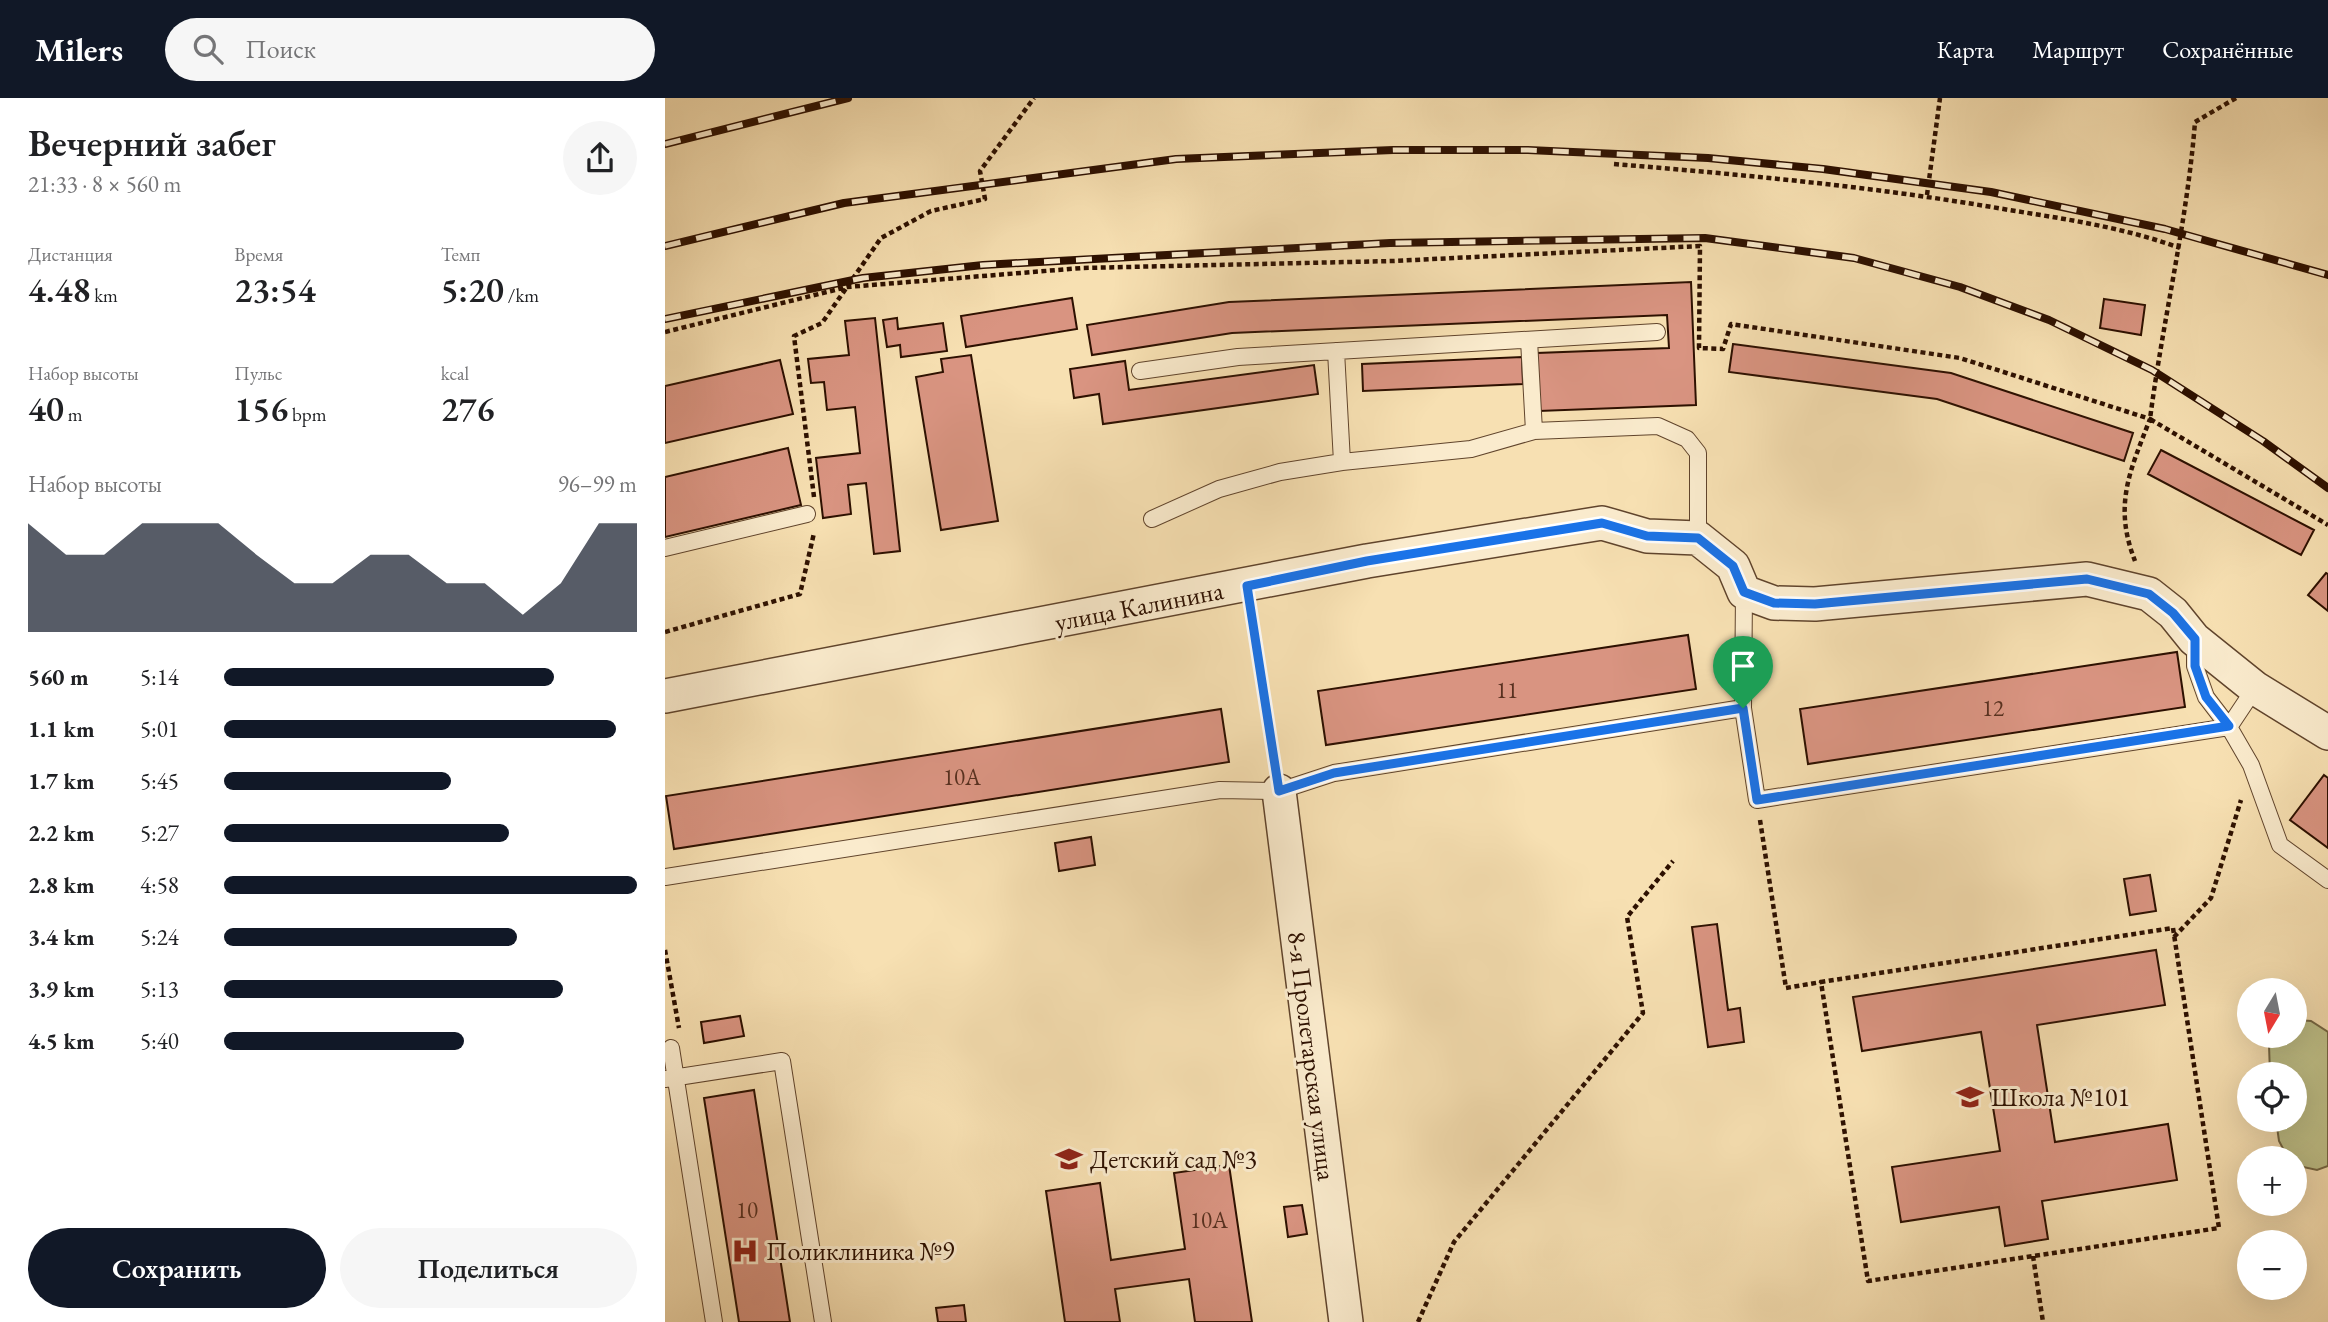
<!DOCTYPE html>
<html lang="ru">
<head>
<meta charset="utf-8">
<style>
  body { margin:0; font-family:"EB Garamond",serif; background:#f6f6f6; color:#202124; height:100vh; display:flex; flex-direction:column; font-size:26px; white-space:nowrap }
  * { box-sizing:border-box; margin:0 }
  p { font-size:23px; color:#757577 }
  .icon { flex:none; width:38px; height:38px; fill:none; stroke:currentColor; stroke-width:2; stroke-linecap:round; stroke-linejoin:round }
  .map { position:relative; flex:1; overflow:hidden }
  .drawer { display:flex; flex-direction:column; background:#fff; width:665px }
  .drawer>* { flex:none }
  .needle { width:46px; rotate:190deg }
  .buttons { position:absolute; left:1572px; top:880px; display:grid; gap:14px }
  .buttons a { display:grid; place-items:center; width:70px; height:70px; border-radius:50%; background:#fff; box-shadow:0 7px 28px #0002; font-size:35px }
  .pin { position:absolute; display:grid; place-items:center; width:60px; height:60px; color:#fff; margin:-72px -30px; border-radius:50% 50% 50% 0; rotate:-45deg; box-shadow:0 0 7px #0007 }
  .pin .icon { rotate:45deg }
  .round { display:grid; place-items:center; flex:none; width:74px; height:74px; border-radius:37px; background:#f6f6f6 }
  .headline { display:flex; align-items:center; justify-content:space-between; height:119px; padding:0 28px }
  h1 { font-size:38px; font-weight:600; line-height:52px }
  .stats { display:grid; grid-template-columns:repeat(3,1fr); gap:10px; height:119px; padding:7px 28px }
  .stats div { display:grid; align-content:center }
  .stats b { font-size:35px; font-weight:600 }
  .stats small { font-size:19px; font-weight:400 }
  .stats p { font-size:19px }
  .chart { height:196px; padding:14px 28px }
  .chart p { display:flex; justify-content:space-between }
  .chart svg { width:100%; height:126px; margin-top:7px; fill:#111827; opacity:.7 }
  .primary-button { display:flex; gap:14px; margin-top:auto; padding:14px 28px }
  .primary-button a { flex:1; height:80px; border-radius:42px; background:#111827; color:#fff; font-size:28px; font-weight:600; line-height:80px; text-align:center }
  .primary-button a+a { background:#f6f6f6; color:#202124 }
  ul { padding:0 28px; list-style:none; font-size:23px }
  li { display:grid; grid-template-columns:112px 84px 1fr; align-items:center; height:52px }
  li i { height:18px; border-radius:9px; background:#111827 }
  header { display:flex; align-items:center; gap:42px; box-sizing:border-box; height:98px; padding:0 35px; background:#111827; color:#fff }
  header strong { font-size:33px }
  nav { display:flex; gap:38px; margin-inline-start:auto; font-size:24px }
  .search { width:490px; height:63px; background:#f6f6f6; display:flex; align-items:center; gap:18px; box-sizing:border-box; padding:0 24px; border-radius:38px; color:#757577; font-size:26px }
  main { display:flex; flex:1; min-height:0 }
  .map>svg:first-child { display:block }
</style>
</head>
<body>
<header>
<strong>Milers</strong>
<div class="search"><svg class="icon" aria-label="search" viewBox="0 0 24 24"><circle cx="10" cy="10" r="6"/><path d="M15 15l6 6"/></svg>Поиск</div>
<nav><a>Карта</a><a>Маршрут</a><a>Сохранённые</a></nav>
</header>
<main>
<section class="drawer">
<div class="headline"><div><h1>Вечерний забег</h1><p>21:33 · 8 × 560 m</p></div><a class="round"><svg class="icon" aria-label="share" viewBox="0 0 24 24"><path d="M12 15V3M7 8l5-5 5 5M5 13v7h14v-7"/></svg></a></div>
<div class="stats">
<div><p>Дистанция</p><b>4.48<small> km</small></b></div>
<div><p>Время</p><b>23:54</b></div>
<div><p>Темп</p><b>5:20<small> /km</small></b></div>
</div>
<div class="stats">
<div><p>Набор высоты</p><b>40<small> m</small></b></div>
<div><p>Пульс</p><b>156<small> bpm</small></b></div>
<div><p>kcal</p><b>276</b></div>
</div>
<div class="chart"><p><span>Набор высоты</span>96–99 m</p>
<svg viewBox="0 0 160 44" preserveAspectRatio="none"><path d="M0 44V6L10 17L20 17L30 6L40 6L50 6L60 17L70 27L80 27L90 17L100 17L110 27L120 27L130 38L140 27L150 6L160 6V44z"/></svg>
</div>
<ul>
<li><b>560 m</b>5:14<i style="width:80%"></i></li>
<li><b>1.1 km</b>5:01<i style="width:95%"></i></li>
<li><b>1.7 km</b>5:45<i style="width:55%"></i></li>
<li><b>2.2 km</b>5:27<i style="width:69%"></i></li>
<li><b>2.8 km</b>4:58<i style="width:100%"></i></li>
<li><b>3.4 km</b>5:24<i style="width:71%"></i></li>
<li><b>3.9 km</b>5:13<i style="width:82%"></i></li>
<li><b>4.5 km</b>5:40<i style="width:58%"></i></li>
</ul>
<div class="primary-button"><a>Сохранить</a><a>Поделиться</a></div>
</section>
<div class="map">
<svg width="1663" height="1224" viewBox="0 0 1663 1224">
  <rect width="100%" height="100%" fill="#f7e0b2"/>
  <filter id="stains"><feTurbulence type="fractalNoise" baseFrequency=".00286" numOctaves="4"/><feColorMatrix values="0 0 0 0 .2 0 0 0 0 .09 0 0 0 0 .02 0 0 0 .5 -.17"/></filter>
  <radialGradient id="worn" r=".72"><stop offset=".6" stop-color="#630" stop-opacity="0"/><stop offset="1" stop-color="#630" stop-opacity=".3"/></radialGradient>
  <path fill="#bfc18a" stroke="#766845" stroke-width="2" d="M1633 922 1646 923 1663 934V1068L1652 1072 1629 1067V1060H1623L1614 1043 1611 1022H1629V976H1605L1604 947 1608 938H1629V923Z"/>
  <path fill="#d99481" stroke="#2d1000" stroke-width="2" d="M1026 184 1031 307 874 313 872 255 1004 250 1002 217 567 235 427 257 422 227 564 204Z
    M407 200 412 231 301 249 296 218Z
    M1439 201 1480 207 1476 237 1435 230Z
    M210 220 235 453 209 456 201 385 183 387 186 416 158 420 151 360 195 355 190 309 162 312 159 284 146 285 143 261 184 257 180 223Z
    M232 220 233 231 278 225 282 253 236 259 235 247 222 249 218 222Z
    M1068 246 1286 275 1468 335 1459 363 1272 301 1064 274Z
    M306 257 333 423 276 432 251 279 278 274 276 261Z
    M857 259 858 286 698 293 697 266Z
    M115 262 128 316 0 345V288Z
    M460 263 464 292 649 267 653 296 438 326 434 296 409 300 405 271Z
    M123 350 136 407 0 439V379Z
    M1496 352 1649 432 1636 457 1483 376Z
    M1661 475 1663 476V513L1643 497Z
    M1023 537 1031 591 661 647 653 593Z
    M1512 554 1520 609 1143 666 1135 611Z
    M556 611 564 664 9 751 1 698Z
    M1659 677 1663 680V750L1625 722Z
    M426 739 430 767 394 773 390 745Z
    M1485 777 1491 813 1465 817 1459 781Z
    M1052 826 1063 912 1075 910 1079 944 1043 949 1027 829Z
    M1491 852 1500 907 1372 927 1390 1044 1503 1026 1512 1082 1377 1103 1383 1141 1340 1148 1334 1109 1236 1124 1227 1069 1335 1053 1316 934 1197 953 1188 899Z
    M75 918 79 938 39 945 36 924Z
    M89 992 125 1224H74L39 1000Z
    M564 1067 587 1224H530L524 1181 450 1191 455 1224H400L381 1093 435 1085 446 1162 520 1151 509 1075Z
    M637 1107 642 1136 623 1139 619 1109Z
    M299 1207 301 1224H273L271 1210Z"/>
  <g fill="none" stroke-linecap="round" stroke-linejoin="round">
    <defs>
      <path id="service" d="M864 242 869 333
        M671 253 677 364
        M475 273 573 259 992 234
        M487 421 554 391 615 374 677 364 806 351 869 333 993 328 1022 341 1033 355V440
        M0 450 142 416
        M1530 543V568L1541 599 1564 629 1586 667 1615 747 1663 782
        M1078 610 1079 494
        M0 779 555 692 614 693 669 675 1078 610 1092 702 1564 629 1590 590
        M6 950 49 1224
        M0 981 117 963 158 1224"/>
      <path id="minor" d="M0 598 702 463 937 425 982 438 1033 440 1068 468 1079 494 1109 505 1150 506 1422 481 1484 496 1508 515 1529 541 1590 590 1663 635
        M614 693 681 1224"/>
    </defs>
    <use href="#service" stroke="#60442c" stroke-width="18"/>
    <use href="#minor" stroke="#60442c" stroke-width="36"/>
    <path stroke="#2d1000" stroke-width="4.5" stroke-dasharray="5 3.5" stroke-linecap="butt" d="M1571 0 1530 24C1522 125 1498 221 1485 321L1663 427
      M949 66C1081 77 1213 89 1344 112 1401 121 1461 130 1515 150
      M1262 97 1275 0
      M0 234 182 189 417 170 728 163 1035 148 1034 250 1058 251 1066 226 1295 260 1485 321C1465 373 1448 407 1470 463
      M149 399 129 238 157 225 216 140 266 113 320 101 315 73 369 0
      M586 514 609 664
      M0 534 135 496 149 435
      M1095 722 1121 890 1156 884
      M1508 830 1554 1130 1203 1183 1156 884Z
      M1509 839 1546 800 1576 702
      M0 852 14 930
      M1368 1158 1378 1224
      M753 1224 789 1144 978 915 962 819 1008 763"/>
    <use href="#service" stroke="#faebcd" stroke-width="16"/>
    <use href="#minor" stroke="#faebcd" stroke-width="33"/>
    <defs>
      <path id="rail" d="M0 46 183 0
        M0 148 179 105 511 61 728 52H863L1043 60 1158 71 1326 94 1500 131 1663 177
        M0 221 198 180 318 167 725 145 1040 140 1189 160 1295 189 1384 222 1487 272 1598 343 1663 390"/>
    </defs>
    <use href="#rail" stroke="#2d1000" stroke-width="8"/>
    <use href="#rail" stroke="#faebcd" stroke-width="5" stroke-dasharray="16" stroke-linecap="butt"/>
  </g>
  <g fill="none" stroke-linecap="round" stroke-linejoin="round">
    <defs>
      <path id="route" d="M937 425 982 438 1033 440 1068 468 1079 494 1109 505 1150 506 1422 481 1484 496 1508 515 1530 541V568L1541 599 1564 628 1092 702 1078 610 669 675 614 693 582 488 702 463Z"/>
    </defs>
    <use href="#route" stroke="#fff" stroke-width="14"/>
    <use href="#route" stroke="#1a73e8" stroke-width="9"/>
  </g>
  <defs>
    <symbol id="school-bare" viewBox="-9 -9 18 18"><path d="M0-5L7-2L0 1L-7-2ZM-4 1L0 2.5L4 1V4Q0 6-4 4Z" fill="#8f2418" stroke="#faebcd" stroke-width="2.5" paint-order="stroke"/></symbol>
    <symbol id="hospital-bare" viewBox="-9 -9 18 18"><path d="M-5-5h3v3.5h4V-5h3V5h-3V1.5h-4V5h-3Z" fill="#8f2418" stroke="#faebcd" stroke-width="2.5" paint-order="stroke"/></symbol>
  </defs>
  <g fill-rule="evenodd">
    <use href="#school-bare" x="1286" y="980" width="38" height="38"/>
    <use href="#school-bare" x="385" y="1042" width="38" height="38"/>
    <use href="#hospital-bare" x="61" y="1134" width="38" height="38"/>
  </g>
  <g text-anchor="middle" stroke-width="6" stroke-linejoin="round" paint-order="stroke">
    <g font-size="23" fill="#583120">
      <text x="842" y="600">11</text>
      <text x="1328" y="618">12</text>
      <text x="297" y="687">10А</text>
      <text x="82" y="1120">10</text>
      <text x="544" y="1130">10А</text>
    </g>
    <g font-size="26" fill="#2d1000" stroke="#faebcd">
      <text transform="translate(474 508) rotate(-11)" y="9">улица Калинина</text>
      <text transform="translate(647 958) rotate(83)" y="9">8-я Пролетарская улица</text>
    </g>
    <g font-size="26" fill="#2d1000" stroke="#faebcd" text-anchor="start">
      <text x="1326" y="1008">Школа №101</text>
      <text x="425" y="1070">Детский сад №3</text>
      <text x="101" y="1162">Поликлиника №9</text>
    </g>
  </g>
  <rect width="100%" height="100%" filter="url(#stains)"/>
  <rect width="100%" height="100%" fill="url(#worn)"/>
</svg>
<div class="buttons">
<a><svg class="needle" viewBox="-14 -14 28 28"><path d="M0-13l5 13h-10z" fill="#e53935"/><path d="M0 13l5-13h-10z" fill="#757577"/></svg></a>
<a><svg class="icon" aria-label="locate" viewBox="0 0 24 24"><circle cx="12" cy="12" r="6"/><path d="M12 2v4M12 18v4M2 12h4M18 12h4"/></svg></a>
<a>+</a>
<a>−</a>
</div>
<div class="pin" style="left:1078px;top:610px;background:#1e9e55"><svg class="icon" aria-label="arrive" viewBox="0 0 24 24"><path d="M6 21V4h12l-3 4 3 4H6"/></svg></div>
</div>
</main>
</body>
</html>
